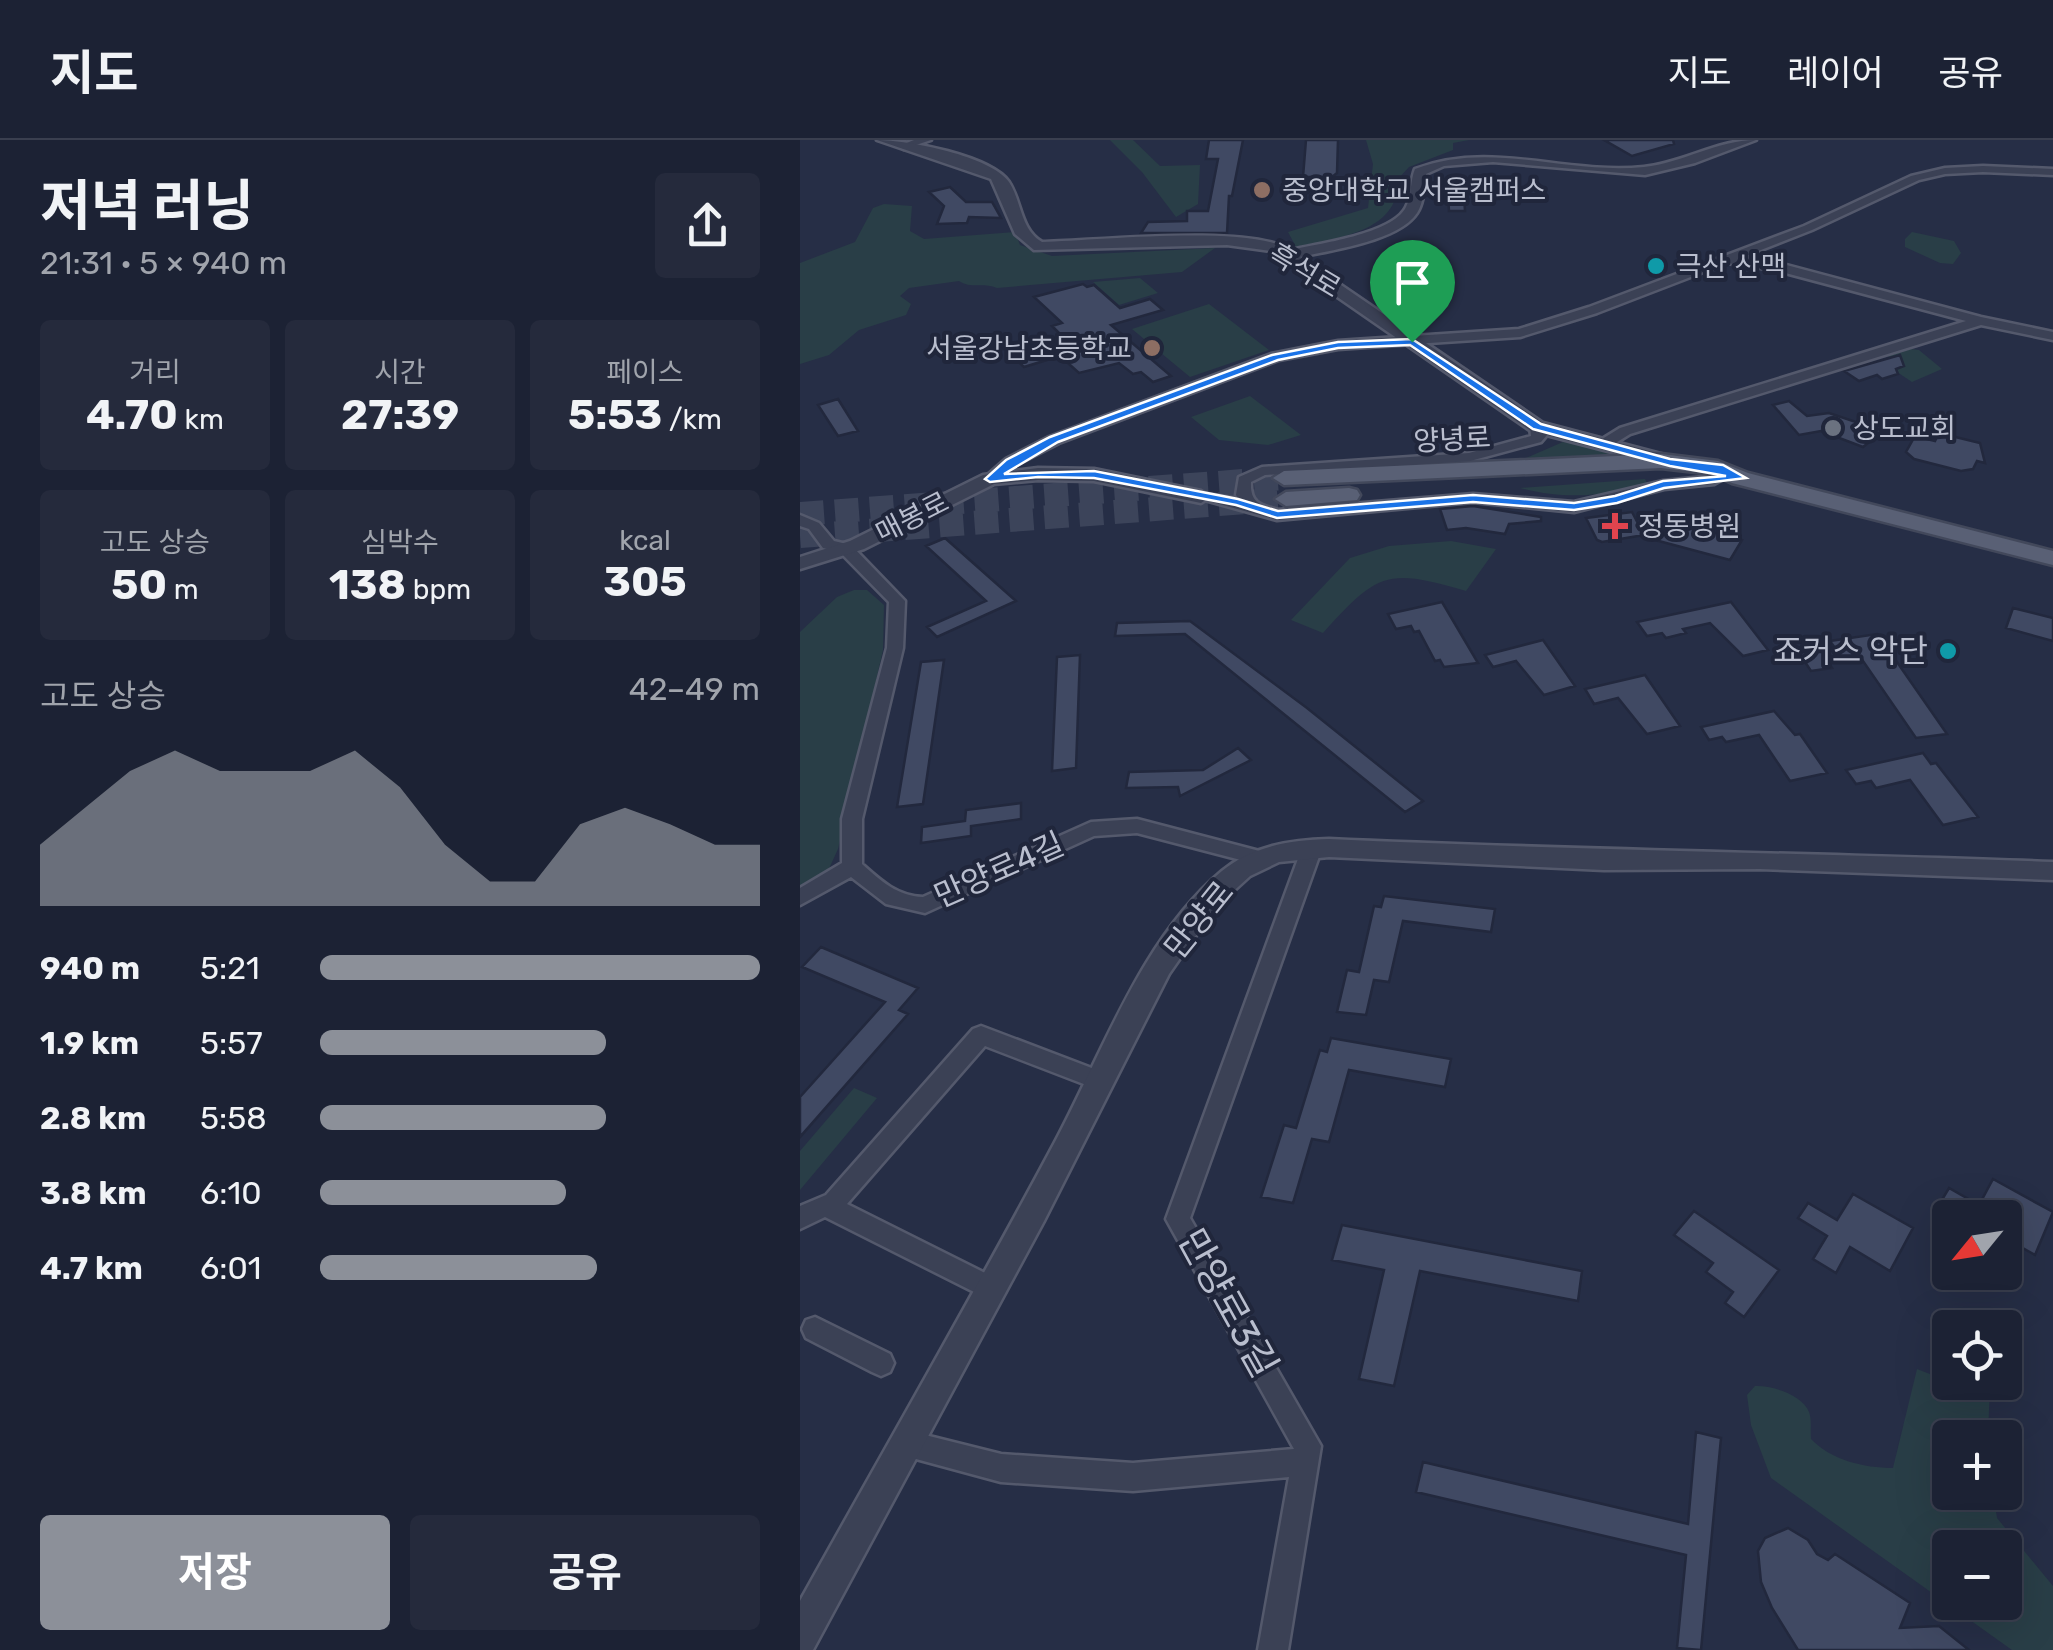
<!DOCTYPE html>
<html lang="ko">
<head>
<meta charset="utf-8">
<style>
  body { margin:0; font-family:Rubik,"Noto Sans KR",sans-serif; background:#252a3c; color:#f1f3f6; height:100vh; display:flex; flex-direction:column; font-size:38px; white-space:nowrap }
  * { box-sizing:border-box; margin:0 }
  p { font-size:32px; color:#a0a4ac }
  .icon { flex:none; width:55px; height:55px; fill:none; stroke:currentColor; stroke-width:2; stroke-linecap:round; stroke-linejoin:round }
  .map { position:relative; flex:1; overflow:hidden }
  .panel { display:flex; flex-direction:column; background:#1c2234; width:800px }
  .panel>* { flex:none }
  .needle { width:65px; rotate:240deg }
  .buttons { position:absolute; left:1132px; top:1060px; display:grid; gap:20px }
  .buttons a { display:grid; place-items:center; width:90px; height:90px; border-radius:10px; background:#1c2234; box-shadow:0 10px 40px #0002,0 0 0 2px #3a3f4f; font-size:50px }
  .pin { position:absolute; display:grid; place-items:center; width:85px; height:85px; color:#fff; margin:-102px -42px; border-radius:50% 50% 50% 0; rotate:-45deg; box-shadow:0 0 10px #0007 }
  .pin .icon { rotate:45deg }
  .round { display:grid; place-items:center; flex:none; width:105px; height:105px; border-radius:10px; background:#252a3c }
  .summary { display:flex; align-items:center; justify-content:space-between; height:170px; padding:0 40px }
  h1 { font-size:55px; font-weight:700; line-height:75px }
  .stats { display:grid; grid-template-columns:repeat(3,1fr); gap:15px; height:170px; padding:10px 40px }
  .stats div { display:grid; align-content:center; border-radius:10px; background:#252a3c; text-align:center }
  .stats b { font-size:42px; font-weight:700 }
  .stats small { font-size:28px; font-weight:400 }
  .stats p { font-size:28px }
  .chart { height:280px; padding:20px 40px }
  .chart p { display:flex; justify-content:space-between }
  .chart svg { width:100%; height:180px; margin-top:10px; fill:#8c9099; opacity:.7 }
  .action { display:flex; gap:20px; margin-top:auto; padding:20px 40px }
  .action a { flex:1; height:115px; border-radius:10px; background:#8c9099; color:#fff; font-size:40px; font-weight:700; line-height:115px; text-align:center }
  .action a+a { background:#252a3c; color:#f1f3f6 }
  ul { padding:0 40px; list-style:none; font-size:32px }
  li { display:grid; grid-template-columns:160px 120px 1fr; align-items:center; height:75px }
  li i { height:25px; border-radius:12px; background:#8c9099 }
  header { display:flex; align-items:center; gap:60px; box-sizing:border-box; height:140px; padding:0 50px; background:#1c2234; border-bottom:2px solid #3a3f4f }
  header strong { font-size:48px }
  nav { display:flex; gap:55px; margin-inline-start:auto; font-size:35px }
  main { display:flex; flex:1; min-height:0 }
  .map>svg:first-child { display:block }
</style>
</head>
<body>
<header>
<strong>지도</strong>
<nav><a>지도</a><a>레이어</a><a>공유</a></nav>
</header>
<main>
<section class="panel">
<div class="summary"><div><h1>저녁 러닝</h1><p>21:31 · 5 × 940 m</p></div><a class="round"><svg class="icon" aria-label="share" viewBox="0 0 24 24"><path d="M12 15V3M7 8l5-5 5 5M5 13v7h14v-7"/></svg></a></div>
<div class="stats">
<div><p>거리</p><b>4.70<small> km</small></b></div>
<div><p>시간</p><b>27:39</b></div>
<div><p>페이스</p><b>5:53<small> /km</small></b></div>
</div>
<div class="stats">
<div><p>고도 상승</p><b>50<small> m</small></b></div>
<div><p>심박수</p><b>138<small> bpm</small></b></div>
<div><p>kcal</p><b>305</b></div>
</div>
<div class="chart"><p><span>고도 상승</span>42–49 m</p>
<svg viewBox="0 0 160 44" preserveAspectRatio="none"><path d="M0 44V29L10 20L20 11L30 6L40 11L50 11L60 11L70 6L80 15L90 29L100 38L110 38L120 24L130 20L140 24L150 29L160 29V44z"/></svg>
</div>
<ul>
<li><b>940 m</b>5:21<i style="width:100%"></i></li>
<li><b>1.9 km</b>5:57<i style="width:65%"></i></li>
<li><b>2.8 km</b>5:58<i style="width:65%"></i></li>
<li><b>3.8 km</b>6:10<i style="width:56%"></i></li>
<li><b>4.7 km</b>6:01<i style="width:63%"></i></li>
</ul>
<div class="action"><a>저장</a><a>공유</a></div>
</section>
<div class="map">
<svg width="1253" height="1510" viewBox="0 0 1253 1510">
  <rect width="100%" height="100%" fill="#262e46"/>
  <path fill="#293e47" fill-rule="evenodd" d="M310 0H333L360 26 400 25 398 64 376 77 342 32Z
    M566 0H669L653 3V10L609 27 598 39C600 92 537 98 496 107L488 92 568 68 573 24Z
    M84 64 112 66 110 91 124 99 215 92 220 105 252 116 415 108 382 132 197 148C184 142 170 149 159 141L109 148 100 156 111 164 106 175 59 190 29 215 0 224V123L55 102 73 68Z
    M1112 92 1154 101 1161 113 1153 124 1140 123 1105 107V99Z
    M340 138 358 153 319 165 293 142Z
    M409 164 469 210 390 237 332 189Z
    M1111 209 1119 210 1142 229 1112 242 1091 228 1095 221 1088 216Z
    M450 256 501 295 468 305 419 300 391 277Z
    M763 302 788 305 819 316 726 318Z
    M845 339 848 345C803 356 765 360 720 348Z
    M651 401 696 409 666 451C587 428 578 432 523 493L491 480 550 418 589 406Z
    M54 450H67L84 465 83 510 38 709 27 733 0 748V492L37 457Z
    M54 948 77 958 0 1050V1011Z
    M1117 1229 1150 1242 1190 1243 1188 1297 1150 1298V1352L1193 1353 1197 1378 1253 1446V1510H1212L971 1338 951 1285 947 1255 955 1246C971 1245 1003 1255 1009 1272 1012 1280 1010 1290 1011 1299 1031 1320 1064 1328 1093 1328ZM1150 1408H1205V1462H1150Z"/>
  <path fill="#404963" stroke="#22283d" stroke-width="2.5" d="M409 0H443L432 56H429L427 93H341L348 82 387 81V71H408L418 19H406Z
    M506 0H538L537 33 532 37H503Z
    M804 0H873L874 4 832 16Z
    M647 42H663L665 71H649Z
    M150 47 166 62H192L201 78 169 77 167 83 137 84 144 66 129 52Z
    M283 144 287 147 294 145 320 168 350 159 363 170 311 185 371 236 353 242 341 232 333 234 319 223 279 233 260 216 224 227 212 216 265 199 252 186 262 183 234 157Z
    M1100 215 1104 226 1096 229 1098 234 1082 239 1077 235 1059 241 1044 231Z
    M38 259 58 291 38 296 18 265Z
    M989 261 1007 276 1029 273 1083 291 1063 307 1021 291 999 295 973 265Z
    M1139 293 1180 303 1185 323 1177 321 1173 329 1161 331 1114 319 1106 312 1115 296 1135 301Z
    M673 366 741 377V381L709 384 705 394 666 388 647 390 640 369Z
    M832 372 844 395 802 402 797 400 786 378Z
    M867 380 942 400 930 420 855 400Z
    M145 398 216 461 137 497 127 487 186 461 126 406Z
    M642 462 678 523 644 527 640 520 635 521 619 491 614 492 611 486 596 489 588 474Z
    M931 462 968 510 943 516 910 483 883 489 886 493 866 498 862 493 847 496 837 482Z
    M1213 468 1253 478V501L1206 488Z
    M390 481 507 568 623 661 605 672 385 494 315 496 317 483Z
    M1077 494 1090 512 1147 594 1116 598 1061 518 1029 523 1032 528 1011 531 999 513 1035 508 1030 501Z
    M743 500 775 546 744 555 716 521 693 527 685 515Z
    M280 515 276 628 252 631 257 517Z
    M144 520 123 664 97 667 121 522Z
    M845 535 880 586 847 594 818 558 794 564 785 549Z
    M974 571 995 595 1000 594 1027 633 990 641 959 595 926 602 922 597 909 600 901 587Z
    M438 608 451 620 380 656 378 647 326 648 329 632 403 630Z
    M1123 613 1131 624 1136 623 1178 677 1143 685 1110 640 1076 648 1071 641 1056 644 1046 630Z
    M221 663V679L171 686V696L121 703 122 687 165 681 166 670Z
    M584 756 695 769 691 792 603 781 589 842 574 840 566 875 537 872 547 830 559 832 574 766 581 767Z
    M21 807 118 848 99 870 108 874 0 997V957L85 862 2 827Z
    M531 898 651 919 645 947 549 930 529 1002 512 999 493 1063 461 1057 484 985 496 988 520 910 527 912Z
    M1193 1039 1253 1072 1235 1115 1205 1098V1078H1165L1140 1063 1149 1048 1179 1065Z
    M1053 1054 1113 1088 1090 1131 1050 1107 1036 1133 1013 1119 1027 1096 998 1078 1008 1063 1037 1080Z
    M894 1071 979 1130 944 1177 925 1163 933 1152 906 1132 913 1123 874 1095Z
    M542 1085 782 1131 778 1161 620 1131 594 1246 559 1239 584 1130 532 1120Z
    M896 1292 921 1298 901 1510 877 1508 886 1415 616 1352 623 1322 888 1384Z
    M988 1388 1008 1400 1017 1414 1028 1420 1035 1414 1110 1463 1100 1488 1139 1486 1169 1510H998L972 1468 961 1442 958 1411 965 1398Z"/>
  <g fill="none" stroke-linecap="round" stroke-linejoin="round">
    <path stroke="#3c445a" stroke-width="24" stroke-dasharray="24 11" stroke-linecap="butt" d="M0 374 484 338
      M0 396 486 359"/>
    <defs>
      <path id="minor" d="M114 0H131L104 9 99 6Z
        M1183 26 1253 29V35L1183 32 1145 34 1119 40 1012 90 938 119 975 122 1181 177 1253 192V200L1181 185 830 294 809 307H799V301L820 288 1166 181 974 130 927 123 797 173 720 197 538 209 479 220 259 303 216 325 195 342H185L183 339 206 319 249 297 471 214 538 201 719 189 789 167 1004 86 1111 36 1145 28Z
        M737 283 742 284 747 295 741 302 670 321 465 335 451 342C450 363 460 365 478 370L673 354 774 362 863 341 914 336 921 340 914 344 864 349 774 372 673 362 477 380 394 357 401 353 438 359 436 355 439 337 462 327 669 313 731 296 730 287Z
        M0 375 19 383 34 401 51 405 105 461 103 508 62 679V724C81 741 97 756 123 757L291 682 337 679 467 713 470 718 467 723 460 725 337 693 294 696 125 773 86 764 51 737 0 765V748L42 723V679L87 508 89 462 40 412 23 408 9 389 0 386Z
        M512 701 522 708 390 1078 521 1306 488 1510H458L489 1337 333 1351 201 1342 105 1316 95 1313 92 1303 95 1293 105 1290 201 1314 333 1323 494 1309 366 1079 502 708Z
        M181 886 310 935 313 942 310 949 302 951 185 906 47 1064 199 1140 202 1148 199 1156 190 1160 25 1077 0 1089V1066L26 1055 173 889Z
        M15 1177 90 1214 94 1223 90 1232 81 1236 72 1232 6 1198 2 1189 6 1180Z"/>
      <path id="tertiary" d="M77 0C108 0 191 16 209 42 222 62 220 89 242 102 294 101 451 84 490 110 517 104 593 94 606 67 612 55 610 41 615 29 692 0 765 35 844 27 883 23 917 0 956 0L895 23 845 35 693 22 644 26 626 34C624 47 624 62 617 73 599 101 531 110 500 117L743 283 876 318V326L870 327 731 291 471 111 427 105 234 110 215 94 191 39Z
        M238 328 294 329 401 351 410 357 401 363 294 341 238 340 194 344 64 409 0 429V417L50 401 183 335Z
        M529 699C770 710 1012 713 1253 722V740L960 729 804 730 529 717 479 722 450 736 415 768 369 834 244 1081 13 1510H0V1461C85 1308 173 1156 255 1002 303 912 342 798 422 731 452 706 491 700 529 699Z"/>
      <path id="primary" d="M861 314 918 321 948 333 1253 411V425L932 343 913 334 861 328 484 345 473 338 484 331Z
        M549 348 557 350 560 355 557 360 486 366 475 359 486 352Z"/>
    </defs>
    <use href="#minor" stroke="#54596c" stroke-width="5"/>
    <use href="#tertiary" stroke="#54596c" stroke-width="5"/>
    <use href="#primary" stroke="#42485b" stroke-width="5"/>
    <use href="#minor" fill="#3b4155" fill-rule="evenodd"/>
    <use href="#tertiary" fill="#3b4155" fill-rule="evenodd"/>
    <use href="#primary" fill="#596075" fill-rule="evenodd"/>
  </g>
  <path fill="#1a73e8" stroke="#fff" stroke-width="2.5" fill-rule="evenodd" d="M612 199 741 284 870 319 923 325 946 338 864 348 817 363 774 370 673 362 477 378 436 365 294 338 238 337 190 342 185 339 206 320 250 297 472 215 538 202ZM610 205 733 289 870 326 926 336 863 341 815 356 774 363 673 355 478 371 438 359 294 331 204 334 258 302 478 220 538 208Z"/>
  <g fill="#8d6e63" stroke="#20263b" stroke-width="4">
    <circle cx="462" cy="50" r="10"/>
    <circle cx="352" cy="208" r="10"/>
  </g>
  <g fill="#0f9aa8" stroke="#20263b" stroke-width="4">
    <circle cx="856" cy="126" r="10"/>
    <circle cx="1148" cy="511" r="10"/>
  </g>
  <circle fill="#6b7280" stroke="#20263b" stroke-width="4" cx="1033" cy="288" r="10"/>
  <path fill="#e0444e" stroke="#20263b" stroke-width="4" d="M810 371h10v10h10v10h-10v10h-10v-10h-10v-10h10z"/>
  <g text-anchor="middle" stroke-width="8" stroke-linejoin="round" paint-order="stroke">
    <g font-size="28" fill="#b9bece" stroke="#20263b" text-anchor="start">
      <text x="482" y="60">중앙대학교 서울캠퍼스</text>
      <text x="876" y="136">극산 산맥</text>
      <text x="332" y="218" text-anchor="end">서울강남초등학교</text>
      <text x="1053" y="298">상도교회</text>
      <text x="838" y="396">정동병원</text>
    </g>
    <g font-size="28" fill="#b9bece" stroke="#20263b">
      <text transform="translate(505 130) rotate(31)" y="10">흑석로</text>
      <text transform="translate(652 299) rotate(-3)" y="10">양녕로</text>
      <text transform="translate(112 377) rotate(-27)" y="10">매봉로</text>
    </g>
    <g font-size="32" fill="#b9bece" stroke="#20263b" text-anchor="end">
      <text x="1128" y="522">죠커스 악단</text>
    </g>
    <g font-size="32" fill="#b9bece" stroke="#20263b">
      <text transform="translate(199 730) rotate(-24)" y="11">만양로4길</text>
      <text transform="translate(399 780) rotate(-51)" y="11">만양로</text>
    </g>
    <g font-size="38" fill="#b9bece" stroke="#20263b">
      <text transform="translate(428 1163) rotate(61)" y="13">만양로3길</text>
    </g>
  </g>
</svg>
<div class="buttons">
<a><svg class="needle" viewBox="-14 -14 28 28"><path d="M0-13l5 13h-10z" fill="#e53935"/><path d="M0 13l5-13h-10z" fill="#a0a4ac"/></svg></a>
<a><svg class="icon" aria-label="locate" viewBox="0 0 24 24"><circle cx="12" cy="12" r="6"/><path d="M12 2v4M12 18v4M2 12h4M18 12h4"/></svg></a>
<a>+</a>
<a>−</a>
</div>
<div class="pin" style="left:612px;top:202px;background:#1e9e55"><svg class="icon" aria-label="arrive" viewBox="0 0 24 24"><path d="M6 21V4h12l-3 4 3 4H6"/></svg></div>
</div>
</main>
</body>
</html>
